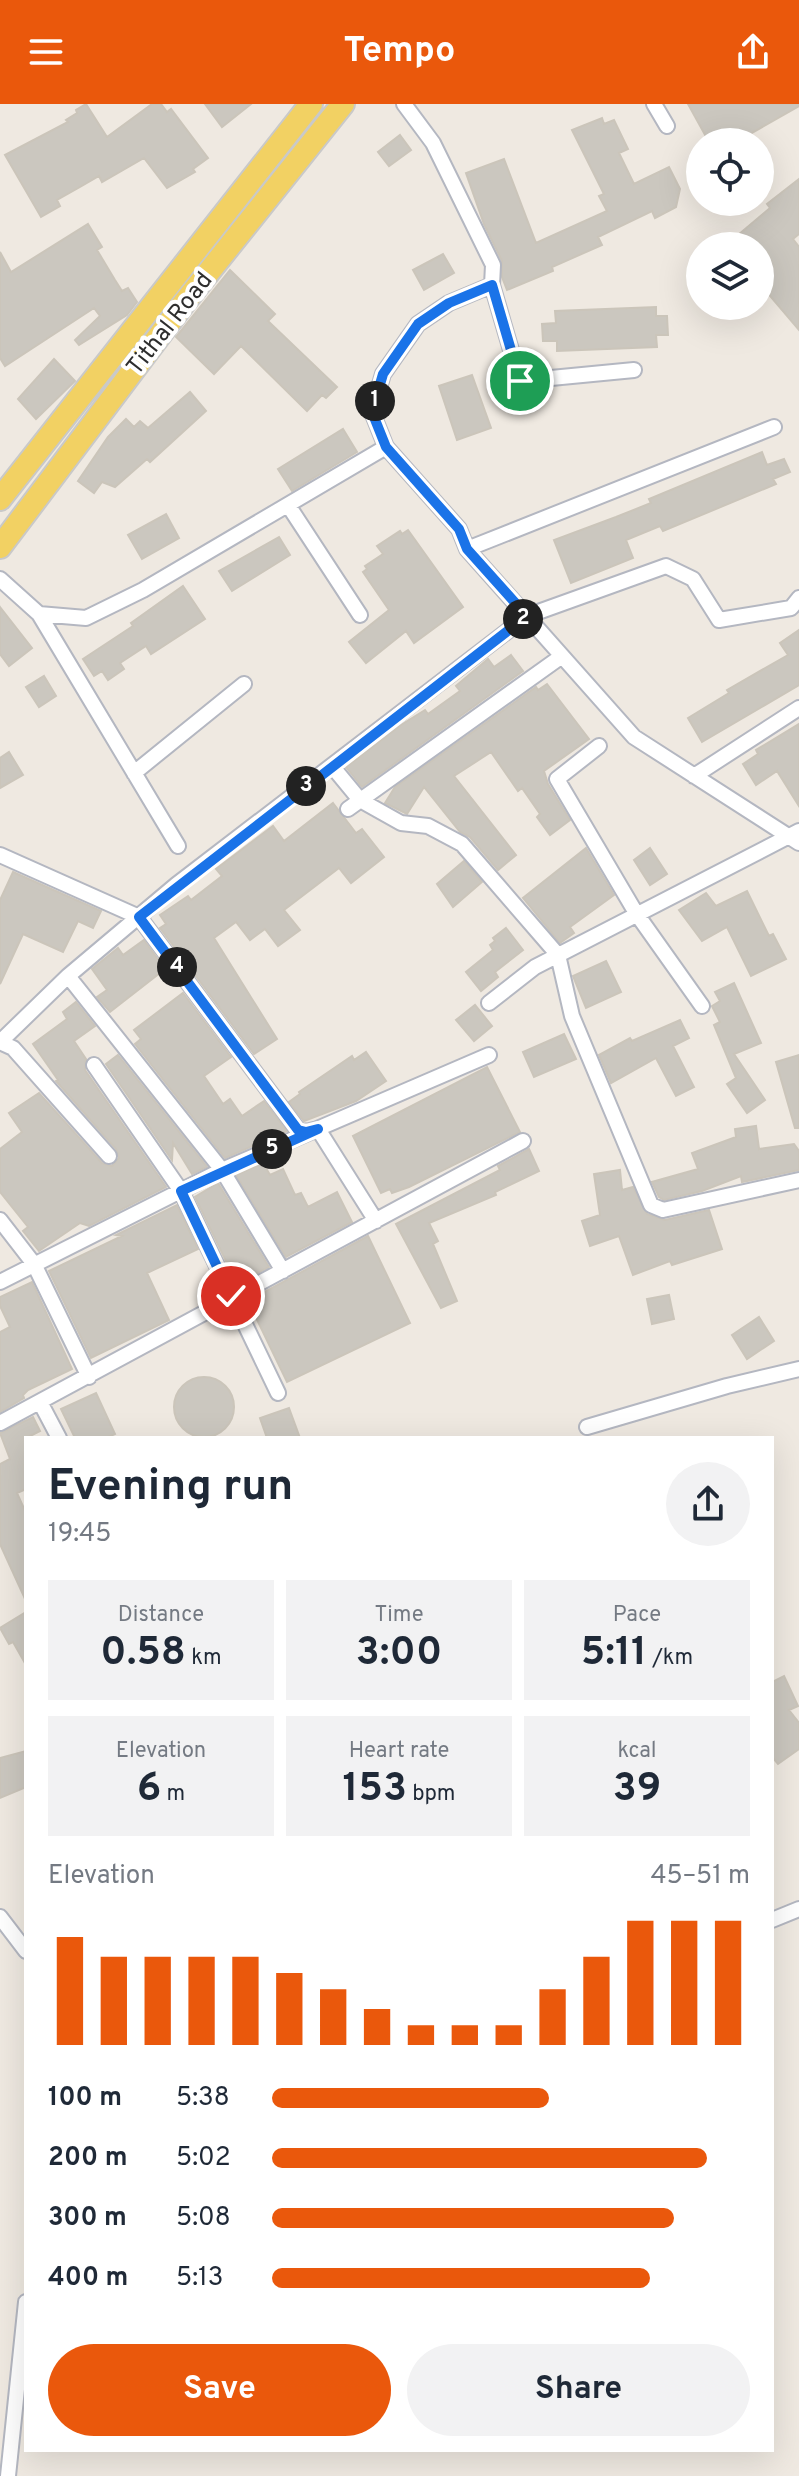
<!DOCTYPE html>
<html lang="en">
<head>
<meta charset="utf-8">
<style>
  body { margin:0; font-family:Overpass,sans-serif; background:#f2f2f3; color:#1f2937; height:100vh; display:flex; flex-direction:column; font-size:30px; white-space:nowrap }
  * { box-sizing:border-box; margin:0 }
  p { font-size:26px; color:#747a83 }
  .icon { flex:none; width:44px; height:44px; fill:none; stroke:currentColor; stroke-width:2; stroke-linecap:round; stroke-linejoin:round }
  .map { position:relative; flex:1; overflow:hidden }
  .drawer { position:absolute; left:24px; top:1332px; width:750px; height:1016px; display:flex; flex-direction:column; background:#fff; border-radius:0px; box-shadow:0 8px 32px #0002 }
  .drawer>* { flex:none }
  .tools { position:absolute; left:686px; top:24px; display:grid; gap:16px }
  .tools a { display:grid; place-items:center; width:88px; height:88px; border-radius:50%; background:#fff; box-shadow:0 8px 32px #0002; font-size:40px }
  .pin { position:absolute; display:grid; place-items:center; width:68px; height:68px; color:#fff; margin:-34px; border:4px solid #fff; border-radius:50%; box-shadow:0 2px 8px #0007 }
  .km { position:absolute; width:40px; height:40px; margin:-20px; border-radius:50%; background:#222; color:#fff; font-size:22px; line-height:40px; text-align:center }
  .round { display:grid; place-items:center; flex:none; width:84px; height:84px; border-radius:42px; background:#f2f2f3 }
  .summary { display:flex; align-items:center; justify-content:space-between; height:136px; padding:0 24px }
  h1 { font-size:44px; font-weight:700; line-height:60px }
  .stats { display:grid; grid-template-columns:repeat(3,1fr); gap:12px; height:136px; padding:8px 24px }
  .stats div { display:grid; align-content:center; border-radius:0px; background:#f2f2f3; text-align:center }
  .stats b { font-size:40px; font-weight:700 }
  .stats small { font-size:22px; font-weight:400 }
  .stats p { font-size:22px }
  .chart { height:224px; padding:16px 24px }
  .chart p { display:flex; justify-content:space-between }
  .chart svg { width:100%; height:144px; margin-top:8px; stroke:#ea580c; stroke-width:6 }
  .action { display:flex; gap:16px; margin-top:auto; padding:16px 24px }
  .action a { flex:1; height:92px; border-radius:48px; background:#ea580c; color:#fff; font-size:32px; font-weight:700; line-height:92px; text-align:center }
  .action a+a { background:#f2f2f3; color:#1f2937 }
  ul { padding:0 24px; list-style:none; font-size:26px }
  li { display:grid; grid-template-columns:128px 96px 1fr; align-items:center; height:60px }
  li i { height:20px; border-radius:10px; background:#ea580c }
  header { display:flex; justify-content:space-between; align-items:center; height:104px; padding:0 24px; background:#ea580c; color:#fff; font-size:36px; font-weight:700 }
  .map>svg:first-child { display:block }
</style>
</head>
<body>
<header><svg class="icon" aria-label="menu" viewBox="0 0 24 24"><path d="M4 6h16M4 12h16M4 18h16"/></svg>Tempo<svg class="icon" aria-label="share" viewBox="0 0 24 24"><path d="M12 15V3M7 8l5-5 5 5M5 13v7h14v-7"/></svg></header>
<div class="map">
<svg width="799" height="2372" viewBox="0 0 799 2372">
  <rect width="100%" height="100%" fill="#efe9e1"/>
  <path fill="#cbc7bf" stroke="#cbc5ba" stroke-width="2" d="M86 0 107 33 152 0H161L167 8 171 5 208 54 193 65 195 68 167 84 144 54 102 78 99 72 80 83 57 96 60 102 41 113 5 51 68 18 66 16 77 9 76 6Z
    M205 0H251L222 23Z
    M688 0H799V2L736 38H709Z
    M602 14 604 20 614 16 628 45 619 49 634 80 669 63 680 85 676 103 655 114 652 107 598 133 602 141 552 163 553 167 507 186 502 173V157L484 120 466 69 504 55 536 139 607 107 599 92 604 90 572 26Z
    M400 31 411 46 389 62 378 48Z
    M799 75V130L793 135 799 143V226L760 180V142H725L770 104 767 100Z
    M88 120 102 143 97 146 115 176 122 187 128 184 137 198 127 211 79 241 75 236 100 212 94 204 5 262 0 254V148L11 168Z
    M443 150 454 169 424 186 413 166Z
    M230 166 275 210 268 217 337 283 326 294 322 291 307 307 241 242 214 270 176 233Z
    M656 203V212H667L668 231H656L657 243 557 247V237H543L542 220 556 219 555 207Z
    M54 255 75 277 36 315 18 295Z
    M472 271 491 324 457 336 439 282Z
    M190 288 206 307 150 358 147 355 115 383 102 378 94 389 78 377 108 333 126 315 134 323 140 317 148 324Z
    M343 325 357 348 292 387 278 365Z
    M762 348 767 361 784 355 790 368 773 375 776 380 663 427 660 422 626 436 633 454 571 479 554 436 616 413 651 399 649 395Z
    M166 410 179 434 142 455 128 431Z
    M408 426 463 503 414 539 406 527 366 559 349 538 389 506 363 468 367 465 365 462 383 450 377 442 400 427 402 430Z
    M279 433 290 451 232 487 219 467Z
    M183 482 205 515 151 550 146 542 120 559 124 565 108 576 102 567 94 572 83 555 133 522 131 519Z
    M0 503 32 544 9 562 0 550Z
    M799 526V581L702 638 688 614 729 589 727 586 788 551 780 539Z
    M511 551 523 567 362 683 346 663 401 621 425 606 428 610 460 587 456 582 488 555 494 563Z
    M44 572 56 592 39 603 26 583Z
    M547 580 589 635 544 667 548 680 570 716 550 731 537 713 540 710 522 684 518 687 491 648 454 672 516 751 498 766 470 733 460 728 424 683 407 710 385 699 395 683 536 583 538 586Z
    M799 620V702L777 667 756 681 743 660 758 650 756 646Z
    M9 648 23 671 0 684V654Z
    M333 699 356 729 362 725 384 753 351 779 339 764 284 806 300 826 278 842 265 825 250 836 236 818 214 834 277 935 254 950 160 824 166 820 160 811 188 792 191 796 222 772 216 765 273 722 284 737Z
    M586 744 614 791 570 823 574 829 560 839 523 794Z
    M650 744 667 770 650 781 634 756Z
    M464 757 482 778 453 803 437 780Z
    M13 768 101 807 93 824 78 817 63 848 23 830 0 880V796Z
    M747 787 769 832 773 830 786 855 751 872 727 823 702 837 679 806 706 789 716 802Z
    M506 824 523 846 495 868 498 873 481 887 466 868 493 846 490 841 495 837 493 834Z
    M144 836 165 865 110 908 97 893 107 886 92 865 118 844 123 851Z
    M606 857 621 888 586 904 573 872Z
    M734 879 761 939 734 950 765 996 747 1009 727 980 736 974 714 921 720 918 712 902 720 897 715 888Z
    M183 889 231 953 204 972 223 1000 230 995 242 1012 264 997 287 1027 225 1054 135 940 141 935 134 926Z
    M76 898 95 922 74 937 86 955 85 966 166 1083 89 1122 80 1119 39 1147 23 1127 28 1123 0 1088V1045L22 1028 9 1009 39 989 102 1059 112 1062 119 1054 116 1045 56 977 58 976 33 940 67 915 63 908Z
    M475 901 492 922 474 937 456 916Z
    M680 916 689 934 673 942 694 983 676 992 656 954 611 979 599 951 630 934 632 937Z
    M564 930 576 955 534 973 523 948Z
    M366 948 386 977 356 997 304 1017 289 998 300 990 299 988 352 952 354 956Z
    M118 951 207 1063 192 1070 173 1039 172 1056 106 960Z
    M799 951V1024H795L776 958Z
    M487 963 520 1028 409 1083 392 1089 390 1085 381 1089 353 1032Z
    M756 1022 759 1045 794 1040 799 1047V1066L742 1078 741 1072 702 1087 664 1096 659 1093 652 1078 698 1065 692 1049 736 1033 735 1025Z
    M529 1045 539 1067 495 1088 496 1091 429 1119 438 1137 433 1140 457 1197 441 1204 396 1120 500 1066 498 1062Z
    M263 1059 270 1071 283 1065 295 1091 301 1089 308 1103 337 1088 352 1118 286 1153 236 1071Z
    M620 1066 622 1086 633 1083 647 1110 665 1116 709 1106 722 1145 672 1161 670 1157 633 1171 619 1132 590 1142 582 1117 600 1111 594 1070Z
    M218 1079 269 1163 237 1180 195 1093Z
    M177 1101 198 1145 147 1169 169 1216 91 1254 49 1167 122 1132 116 1131Z
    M368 1132 410 1219 287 1278 248 1197Z
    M32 1178 72 1265 28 1286 23 1291 24 1294 0 1308V1228L10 1223 0 1202V1193Z
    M669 1191 674 1215 652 1220 647 1195Z
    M759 1213 774 1237 747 1255 732 1231Z
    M174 1303a30 30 0 1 1 60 0a30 30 0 1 1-60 0Z
    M96 1289 115 1330 106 1334H75L61 1305Z
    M289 1304 300 1334H267L260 1314Z
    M33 1313 40 1327 26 1334V1385L17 1389 26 1409V1497L0 1440V1360L10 1355 0 1329Z
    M26 1508V1561L13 1538 9 1540 0 1524Z
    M784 1572 798 1602 789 1606 799 1619V1645L778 1660 772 1653V1578Z
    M26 1647V1683L0 1694V1654Z"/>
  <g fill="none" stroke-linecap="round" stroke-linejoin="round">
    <defs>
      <path id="minor" d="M404 0 433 39 493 161 492 181 449 199 418 220 383 270 372 308 386 343 459 425 467 445 634 633 799 739
        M654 0 667 22
        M492 181 520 277 634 266
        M288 401 360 511
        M467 445 774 323
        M0 475 39 510 86 514 143 486 386 343
        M39 510 178 742
        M599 642 557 675 636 809 702 902
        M332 662 360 696 401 719 428 722 462 740 558 851 572 912 651 1101 663 1106 799 1076
        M134 669 244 580
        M694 672 799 604
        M348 705 562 552
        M0 751 139 813 298 1026 306 1028 318 1025 376 1117
        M68 872 222 1066 283 1167
        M489 899 535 863 799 727
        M94 961 181 1087 278 1289
        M109 1052 13 944 0 938 68 872 176 781 527 512 666 462 693 475 719 516 791 504 799 494
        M0 1116 34 1160 89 1273
        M0 1178 222 1066 489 951
        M40 1298 59 1334
        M0 1319 523 1037
        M587 1323 727 1282 799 1265
        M0 1813 26 1847
        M772 1816 799 1805
        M8 2372 26 2198"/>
      <path id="primary" d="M0 395 311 0
        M0 443 184 199 343 0"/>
    </defs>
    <use href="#minor" stroke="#b4b7c1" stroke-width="18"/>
    <use href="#primary" stroke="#c9c9c9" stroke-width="26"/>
    <use href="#minor" stroke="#fff" stroke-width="14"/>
    <use href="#primary" stroke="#f2d163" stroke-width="22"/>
  </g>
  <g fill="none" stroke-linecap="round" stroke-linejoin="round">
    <defs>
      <path id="route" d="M231 1192 181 1087 318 1025 306 1028 298 1026 139 813 527 512 467 445 459 425 386 343 372 308 383 270 418 220 449 199 492 181 520 277"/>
    </defs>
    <use href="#route" stroke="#fff" stroke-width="16"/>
    <use href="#route" stroke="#1a73e8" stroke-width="10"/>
  </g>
  <g text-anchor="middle" stroke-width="8" stroke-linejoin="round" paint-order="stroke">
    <g font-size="24" fill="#2e2e2e" stroke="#fff">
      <text transform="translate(169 219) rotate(-52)" y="8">Tithal Road</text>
    </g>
  </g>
</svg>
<div class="tools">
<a><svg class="icon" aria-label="locate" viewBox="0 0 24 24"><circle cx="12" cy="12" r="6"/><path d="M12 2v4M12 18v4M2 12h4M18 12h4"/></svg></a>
<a><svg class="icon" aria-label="layers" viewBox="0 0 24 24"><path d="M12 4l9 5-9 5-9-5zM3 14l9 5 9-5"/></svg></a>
</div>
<div class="pin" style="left:520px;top:277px;background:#1e9e55"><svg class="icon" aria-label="arrive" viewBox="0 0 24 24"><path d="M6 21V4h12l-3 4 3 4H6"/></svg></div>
<div class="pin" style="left:231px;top:1192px;background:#d93025"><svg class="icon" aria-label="check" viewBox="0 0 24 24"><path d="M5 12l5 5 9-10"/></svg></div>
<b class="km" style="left:375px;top:297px">1</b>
<b class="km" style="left:523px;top:515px">2</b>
<b class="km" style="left:306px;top:682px">3</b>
<b class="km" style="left:177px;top:863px">4</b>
<b class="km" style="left:272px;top:1045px">5</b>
<section class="drawer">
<div class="summary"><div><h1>Evening run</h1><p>19:45</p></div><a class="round"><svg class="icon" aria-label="share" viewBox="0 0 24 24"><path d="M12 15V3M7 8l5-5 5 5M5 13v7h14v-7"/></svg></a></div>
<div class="stats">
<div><p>Distance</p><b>0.58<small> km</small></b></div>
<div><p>Time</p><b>3:00</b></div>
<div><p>Pace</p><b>5:11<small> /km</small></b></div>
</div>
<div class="stats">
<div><p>Elevation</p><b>6<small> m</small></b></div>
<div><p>Heart rate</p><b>153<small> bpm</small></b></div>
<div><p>kcal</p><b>39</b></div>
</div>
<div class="chart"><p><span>Elevation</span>45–51 m</p>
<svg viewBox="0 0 160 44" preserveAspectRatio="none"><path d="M5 44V11M15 44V17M25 44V17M35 44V17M45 44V17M55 44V22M65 44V27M75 44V33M85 44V38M95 44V38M105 44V38M115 44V27M125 44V17M135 44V6M145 44V6M155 44V6"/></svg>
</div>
<ul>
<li><b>100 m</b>5:38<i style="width:58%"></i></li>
<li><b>200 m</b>5:02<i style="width:91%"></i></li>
<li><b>300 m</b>5:08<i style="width:84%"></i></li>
<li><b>400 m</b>5:13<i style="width:79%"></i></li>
</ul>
<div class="action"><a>Save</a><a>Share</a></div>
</section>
</div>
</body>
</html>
